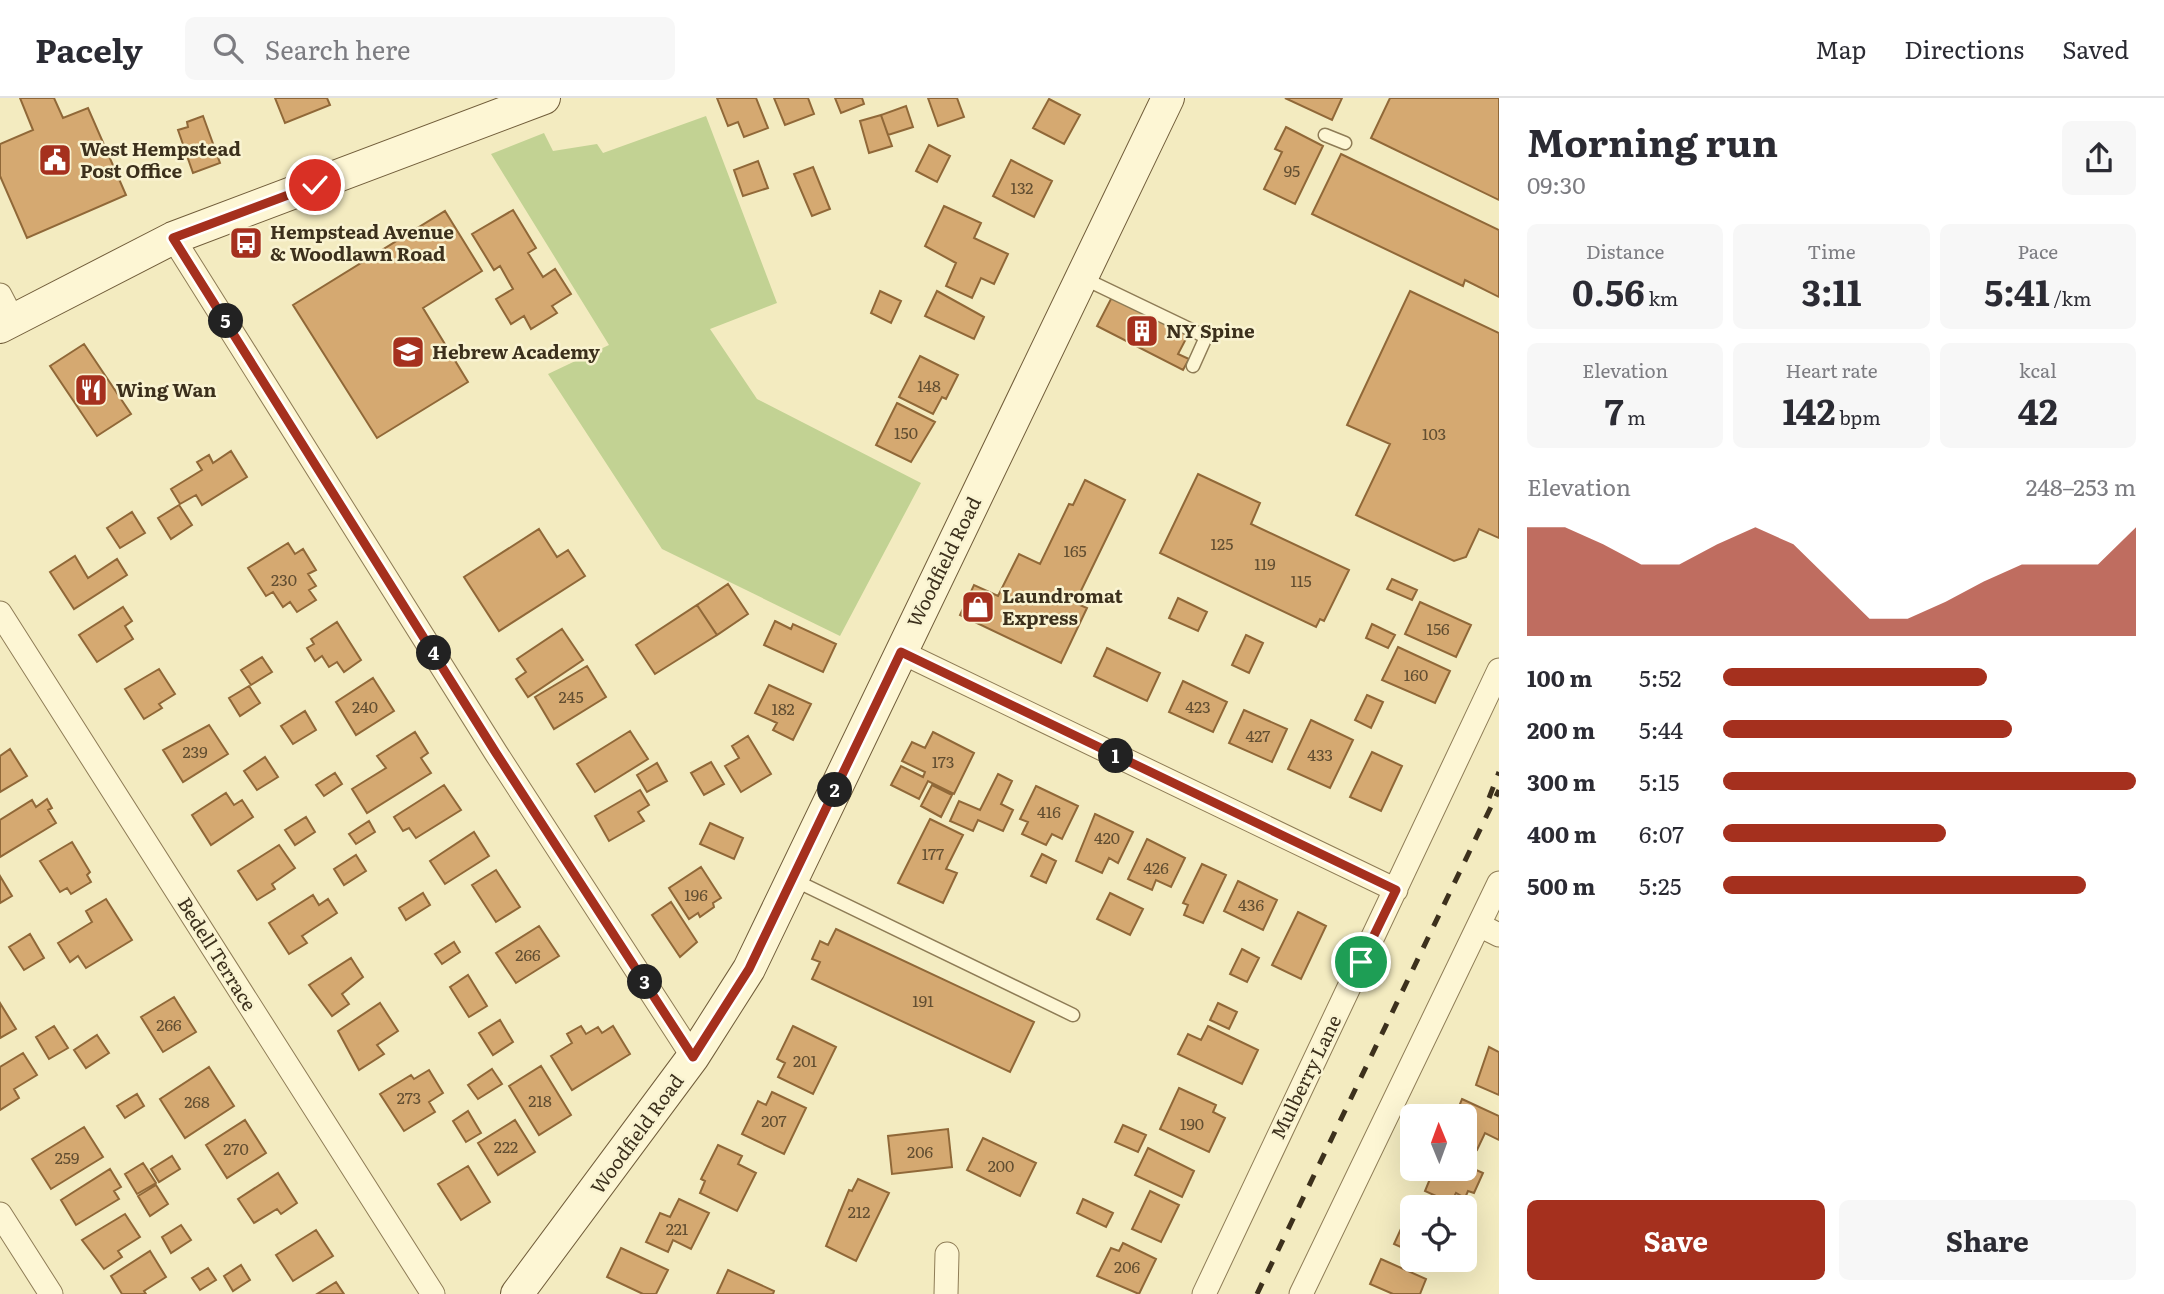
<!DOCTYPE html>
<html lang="en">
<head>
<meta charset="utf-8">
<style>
  body { margin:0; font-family:Literata,serif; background:#f7f7f7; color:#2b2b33; height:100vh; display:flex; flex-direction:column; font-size:26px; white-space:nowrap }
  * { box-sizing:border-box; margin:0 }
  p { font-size:23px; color:#7c7c81 }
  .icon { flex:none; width:38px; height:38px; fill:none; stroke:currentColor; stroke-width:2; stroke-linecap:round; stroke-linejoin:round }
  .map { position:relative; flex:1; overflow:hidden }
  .drawer { display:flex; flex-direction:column; background:#fff; width:665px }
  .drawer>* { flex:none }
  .needle { width:46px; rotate:359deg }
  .tools { position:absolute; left:1400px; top:1006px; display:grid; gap:14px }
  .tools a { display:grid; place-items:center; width:77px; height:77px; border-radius:10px; background:#fff; box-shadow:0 7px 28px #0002; font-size:35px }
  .pin { position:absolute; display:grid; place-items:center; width:60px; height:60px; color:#fff; margin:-30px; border:4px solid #fff; border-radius:50%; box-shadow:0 2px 7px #0007 }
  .km { position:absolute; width:35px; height:35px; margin:-18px; border-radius:50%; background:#222; color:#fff; font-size:19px; line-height:35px; text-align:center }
  .round { display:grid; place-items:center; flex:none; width:74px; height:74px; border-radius:10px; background:#f7f7f7 }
  .head { display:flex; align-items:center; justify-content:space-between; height:119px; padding:0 28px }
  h1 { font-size:38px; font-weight:700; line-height:52px }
  .figures { display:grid; grid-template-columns:repeat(3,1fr); gap:10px; height:119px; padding:7px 28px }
  .figures div { display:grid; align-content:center; border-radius:10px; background:#f7f7f7; text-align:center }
  .figures b { font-size:35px; font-weight:700 }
  .figures small { font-size:19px; font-weight:400 }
  .figures p { font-size:19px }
  .chart { height:196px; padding:14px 28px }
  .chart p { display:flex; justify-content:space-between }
  .chart svg { width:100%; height:126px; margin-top:7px; fill:#a5301e; opacity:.7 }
  .button { display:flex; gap:14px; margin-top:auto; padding:14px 28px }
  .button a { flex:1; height:80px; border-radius:10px; background:#a5301e; color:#fff; font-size:28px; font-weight:700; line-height:80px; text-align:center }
  .button a+a { background:#f7f7f7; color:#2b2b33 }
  ul { padding:0 28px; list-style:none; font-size:23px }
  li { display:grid; grid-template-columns:112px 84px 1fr; align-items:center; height:52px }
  li i { height:18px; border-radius:9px; background:#a5301e }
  header { display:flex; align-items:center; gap:42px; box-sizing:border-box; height:98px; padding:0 35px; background:#fff; border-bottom:2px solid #e1e1e2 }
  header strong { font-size:33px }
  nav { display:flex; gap:38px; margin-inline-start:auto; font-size:24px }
  .search { width:490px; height:63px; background:#f7f7f7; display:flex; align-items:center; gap:18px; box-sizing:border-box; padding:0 24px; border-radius:10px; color:#7c7c81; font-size:26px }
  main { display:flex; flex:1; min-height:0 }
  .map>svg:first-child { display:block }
</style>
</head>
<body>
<header>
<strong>Pacely</strong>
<div class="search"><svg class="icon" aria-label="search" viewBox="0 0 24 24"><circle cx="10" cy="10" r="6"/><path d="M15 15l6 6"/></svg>Search here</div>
<nav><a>Map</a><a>Directions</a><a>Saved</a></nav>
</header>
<main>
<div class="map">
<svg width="1499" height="1196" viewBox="0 0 1499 1196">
  <rect width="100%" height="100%" fill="#f3ebc0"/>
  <path fill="#c2d293" d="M706 18 777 205 710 231 757 301 921 385 840 538 662 451 548 276 609 247 491 56 544 35 553 53 597 46 603 55Z"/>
  <path fill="#d5a971" stroke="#906838" stroke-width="2" d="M20 0H54L63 20 88 10 126 97 27 140 0 78V46L33 32Z
    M275 0H327L330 7 285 25Z
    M717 0H756L768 30 744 39 738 24 728 28Z
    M774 0H808L814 16 785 27Z
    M835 0H862L864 6 841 15Z
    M928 0H957L964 19 938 28Z
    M1285 0H1342L1332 22Z
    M1390 0H1499V102L1371 40Z
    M1049 1 1080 17 1064 46 1033 30Z
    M906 8 913 29 888 37 881 17Z
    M881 17 892 48 869 55 860 23Z
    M203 18 220 65 193 75 178 32 188 29 187 24Z
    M1286 29 1323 48 1295 106 1264 91 1282 54 1275 51Z
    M929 47 950 58 937 84 916 73Z
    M1341 56 1499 132V199L1465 182 1463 188 1312 116Z
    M1011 62 1052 83 1034 119 993 98Z
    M758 63 768 90 743 98 734 72Z
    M813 69 830 111 812 118 794 76Z
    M944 108 981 125 974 140 1008 156 994 186 981 180 972 200 946 188 956 165 925 148Z
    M513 112 536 150 528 155 543 179 555 171 571 196 552 208 557 215 531 231 524 218 511 226 496 201 513 191 500 168 494 172 472 136Z
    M445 113 482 173 423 210 468 284 377 340 293 207Z
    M880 193 901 203 891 225 871 215Z
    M937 193 984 219 974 241 925 218Z
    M1410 193 1499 235V440L1479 431 1466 459 1454 463 1356 417 1390 346 1347 327Z
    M1112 199 1188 237 1178 256 1189 261 1183 272 1097 228Z
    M84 246 131 316 97 338 50 268Z
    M920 258 958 277 946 301 942 299 933 316 899 299Z
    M897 305 935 324 911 364 876 347Z
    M231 353 247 379 202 407 196 397 180 406 171 391 202 372 197 364 209 357 213 365Z
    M1198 376 1260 405 1251 426 1349 472 1324 523 1320 521 1316 529 1160 455Z
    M1085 382 1125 402 1075 505 1087 510 1061 565 960 517 974 487 998 498 1019 456 1040 466 1069 406 1073 407Z
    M179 407 192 427 171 441 158 420Z
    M132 414 145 435 120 450 107 430Z
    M539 431 557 459 568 452 585 478 499 533 464 479Z
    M288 445 295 456 303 451 316 472 308 476 316 488 309 492 316 502 297 514 290 504 283 509 273 494 266 498 248 470Z
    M75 458 88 480 117 461 127 477 74 511 50 474Z
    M1392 481 1417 492 1412 502 1387 491Z
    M728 486 748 516 717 537 697 507Z
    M1178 500 1207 514 1198 533 1169 520Z
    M1420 504 1471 527 1456 559 1405 536Z
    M697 507 717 537 655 576 636 547Z
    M123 509 132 523 125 528 133 541 97 564 79 537Z
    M775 523 791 531 793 526 836 546 823 574 764 547Z
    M337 524 361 562 344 574 337 564 329 569 322 558 315 563 307 550 314 546 311 541Z
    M1372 526 1395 537 1388 550 1366 540Z
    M562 531 583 562 528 599 516 581 526 574 517 561Z
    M1246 537 1263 545 1249 575 1232 567Z
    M1398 549 1450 573 1435 605 1382 582Z
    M1107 550 1160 575 1147 603 1094 578Z
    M262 559 272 574 251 587 241 572Z
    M587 568 606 599 554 631 535 599Z
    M159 571 175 596 159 606 162 610 144 621 125 591Z
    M373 580 394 613 356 637 336 604Z
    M1183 583 1227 604 1213 634 1169 614Z
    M769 587 811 606 793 642 773 632 777 625 755 615Z
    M249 588 260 605 240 618 229 600Z
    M1367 597 1383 604 1371 630 1355 622Z
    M1244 612 1287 631 1272 664 1229 645Z
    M305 613 316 632 293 646 281 628Z
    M1311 622 1353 642 1330 690 1288 671Z
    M209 627 228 656 183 684 163 652Z
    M630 633 648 661 595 694 577 666Z
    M415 634 428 655 421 660 431 675 367 715 352 691 386 670 377 658Z
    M933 634 974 655 954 696 928 683 919 701 891 687 901 668 923 679 925 674 902 663 912 644 925 650Z
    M748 638 771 676 741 694 725 668 739 660 732 648Z
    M10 651 27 678 0 694V658Z
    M1372 654 1402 668 1381 713 1350 699Z
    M265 659 278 679 257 692 244 673Z
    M711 664 724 686 704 697 691 675Z
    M657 665 667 683 647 694 637 677Z
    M335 675 342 686 324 698 316 687Z
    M998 676 1012 683 1001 706 1013 712 1003 733 978 722 973 733 950 723 959 703 980 712Z
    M444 687 461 712 416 740 409 730 403 733 394 719Z
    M932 687 952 697 941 719 921 708Z
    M1036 688 1078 708 1062 741 1052 736 1046 747 1022 736 1028 724 1020 721Z
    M640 692 649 707 638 714 644 723 609 743 595 718Z
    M226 695 234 707 242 702 253 719 211 747 192 717Z
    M47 701 52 710 48 712 56 725 0 759V722L32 702 36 709Z
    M1095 716 1133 734 1118 765 1109 760 1102 775 1076 763Z
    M306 719 315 734 295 747 285 732Z
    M930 721 963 737 946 771 957 775 943 805 898 785Z
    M369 723 375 734 356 746 349 736Z
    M710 725 743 740 734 761 700 746Z
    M474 734 489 758 445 786 430 763Z
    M1147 741 1185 760 1171 789 1156 782 1152 792 1128 781Z
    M72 744 90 774 87 777 91 784 71 796 67 790 60 794 40 763Z
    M279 747 295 770 272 786 275 791 257 802 238 773Z
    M1042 756 1056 763 1046 785 1031 778Z
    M356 757 366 773 344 787 334 771Z
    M1202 766 1226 777 1203 825 1184 817 1188 807 1183 805Z
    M701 769 721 800 713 805 714 809 700 819 698 815 689 821 669 790Z
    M496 772 520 809 496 824 472 787Z
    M0 778 12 798 0 805Z
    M1238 783 1277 802 1263 832 1224 813Z
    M423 795 430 807 406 822 399 810Z
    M1110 795 1143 811 1130 837 1097 821Z
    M313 797 319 807 328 801 337 815 302 838 307 845 289 856 269 825Z
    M106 801 132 842 86 870 78 858 70 864 58 845 92 824 86 813Z
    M671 804 697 844 680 859 652 817Z
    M1298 814 1326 828 1301 881 1272 867Z
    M539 828 559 858 516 885 496 855Z
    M836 831 1034 924 1010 974 812 881 820 864 812 861 820 843 828 847Z
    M30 836 44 860 24 872 9 849Z
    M454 844 460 854 442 866 435 856Z
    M1242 851 1259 860 1247 884 1230 876Z
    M351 860 363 879 342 896 349 906 332 918 309 887Z
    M468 877 487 908 469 919 450 889Z
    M174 899 196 934 163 954 141 919Z
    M0 905 16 931 0 940Z
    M380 905 398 933 377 947 384 956 359 972 338 933Z
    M1218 905 1237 914 1229 931 1210 922Z
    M500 922 513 944 493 957 479 935Z
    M54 928 68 950 49 961 36 939Z
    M581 928 586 936 598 929 602 935 613 928 630 956 572 992 551 958 572 945 567 936Z
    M793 928 836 949 813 996 778 979 785 965 777 961Z
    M1208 928 1258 952 1242 986 1178 956 1188 936 1201 942Z
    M97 937 109 955 86 970 74 952Z
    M1489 949 1499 954V997L1476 987Z
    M23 955 37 977 14 991 19 1000 0 1012V969Z
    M541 968 571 1017 539 1037 509 988Z
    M209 969 234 1008 185 1040 160 1001Z
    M492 971 502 986 478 1001 468 987Z
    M429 972 443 995 429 1004 435 1014 404 1033 380 996 411 977 414 981Z
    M1179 990 1216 1007 1213 1014 1225 1020 1209 1054 1160 1031Z
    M772 994 806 1010 784 1056 742 1036 758 1003 766 1007Z
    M137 996 144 1008 125 1020 117 1008Z
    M1462 1001 1499 1018V1042L1485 1035 1477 1052 1465 1047V1018H1455Z
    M468 1013 481 1035 466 1044 453 1023Z
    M245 1022 266 1055 227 1080 206 1047Z
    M515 1022 535 1054 498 1077 478 1045Z
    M1123 1027 1146 1037 1138 1054 1115 1044Z
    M84 1029 103 1059 51 1091 32 1061Z
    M948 1031 952 1069 892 1076 888 1038Z
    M983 1040 1036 1065 1020 1098 967 1072Z
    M718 1047 742 1058 738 1066 756 1075 737 1113 700 1095 705 1083 701 1081Z
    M1148 1050 1194 1073 1182 1099 1135 1077Z
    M172 1058 180 1071 159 1084 151 1071Z
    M143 1065 156 1085 137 1096 125 1076Z
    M1465 1067 1483 1075 1474 1095 1468 1093 1465 1100 1456 1095 1451 1105 1425 1093 1432 1076 1427 1074 1428 1071H1465Z
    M468 1068 490 1104 461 1122 438 1086Z
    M110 1071 121 1089 114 1093 119 1101 76 1127 61 1102Z
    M278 1075 297 1105 281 1116 277 1111 254 1125 238 1101Z
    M858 1081 889 1095 856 1163 826 1148 849 1092 852 1093Z
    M156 1087 168 1106 150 1118 138 1098Z
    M1150 1093 1179 1107 1161 1144 1132 1131Z
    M679 1101 709 1115 691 1151 673 1142 668 1154 646 1144 660 1115 670 1119Z
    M1083 1101 1113 1115 1106 1129 1077 1115Z
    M1410 1111 1412 1112V1154L1394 1146Z
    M125 1116 140 1139 118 1153 122 1159 104 1171 82 1142Z
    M181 1127 191 1142 171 1155 162 1139Z
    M316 1132 333 1158 293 1183 276 1157Z
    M1123 1145 1156 1161 1139 1196 1097 1178 1111 1150 1119 1153Z
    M621 1150 668 1172 656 1196H643L607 1179Z
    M150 1153 166 1179 144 1193 146 1196H122L111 1178Z
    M1381 1161 1426 1181 1420 1196H1393L1370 1186Z
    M241 1167 250 1182 233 1193 224 1178Z
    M208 1170 216 1182 200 1192 192 1180Z
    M728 1172 774 1193 773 1196H717Z
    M336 1184 344 1196H317Z"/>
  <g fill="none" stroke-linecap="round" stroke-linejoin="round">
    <defs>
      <path id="service" d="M1325 37 1345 45
        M1083 180 1206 239 1193 268
        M792 781 1073 917"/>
      <path id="minor" d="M173 140 496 655 693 959
        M0 197 13 222
        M0 515 433 1196
        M901 554 1396 792
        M1479 827 1499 837
        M0 1116 51 1196
        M946 1196 947 1156
        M1204 1196 1499 572
        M1301 1196 1499 785"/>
      <path id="secondary" d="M0 229 173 140 544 0
        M517 1196 693 959 749 871 1168 0"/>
    </defs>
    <use href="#service" stroke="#8e7c56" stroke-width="15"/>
    <use href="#minor" stroke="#8e7c56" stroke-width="25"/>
    <use href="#secondary" stroke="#705c39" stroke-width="34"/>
    <use href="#service" stroke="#fdf6d4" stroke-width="12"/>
    <use href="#minor" stroke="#fdf6d4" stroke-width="23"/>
    <use href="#secondary" stroke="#fdf6d4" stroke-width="32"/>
    <path stroke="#3c301c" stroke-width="5" stroke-dasharray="12 12" stroke-linecap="butt" d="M1489 700 1499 674
      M1257 1196 1499 692"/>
  </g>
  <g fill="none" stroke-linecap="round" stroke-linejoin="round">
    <defs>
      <path id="route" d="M315 87 173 140 496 655 693 959 749 871 901 554 1396 792 1361 864"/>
    </defs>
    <use href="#route" stroke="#fff" stroke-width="14"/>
    <use href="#route" stroke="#a5301e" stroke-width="9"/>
  </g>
  <defs>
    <symbol id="civic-square" viewBox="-11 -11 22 22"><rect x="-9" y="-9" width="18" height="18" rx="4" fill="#a5301e" stroke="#f9f3d1"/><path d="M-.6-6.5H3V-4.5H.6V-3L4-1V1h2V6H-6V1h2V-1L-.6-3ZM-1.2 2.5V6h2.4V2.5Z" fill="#fff"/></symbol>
    <symbol id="bus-square" viewBox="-11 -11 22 22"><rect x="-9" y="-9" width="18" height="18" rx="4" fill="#a5301e" stroke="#f9f3d1"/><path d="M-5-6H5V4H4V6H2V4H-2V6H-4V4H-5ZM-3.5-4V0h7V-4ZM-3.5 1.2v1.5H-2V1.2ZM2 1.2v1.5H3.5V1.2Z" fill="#fff"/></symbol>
    <symbol id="building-square" viewBox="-11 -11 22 22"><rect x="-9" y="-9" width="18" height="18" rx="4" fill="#a5301e" stroke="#f9f3d1"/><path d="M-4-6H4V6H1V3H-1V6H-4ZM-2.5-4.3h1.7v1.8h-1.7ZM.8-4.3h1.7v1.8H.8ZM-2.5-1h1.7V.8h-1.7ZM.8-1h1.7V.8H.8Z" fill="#fff"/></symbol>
    <symbol id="school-square" viewBox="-11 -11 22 22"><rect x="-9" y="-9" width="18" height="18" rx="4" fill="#a5301e" stroke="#f9f3d1"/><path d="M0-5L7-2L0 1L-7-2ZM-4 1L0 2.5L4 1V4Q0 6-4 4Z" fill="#fff"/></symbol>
    <symbol id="restaurant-square" viewBox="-11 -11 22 22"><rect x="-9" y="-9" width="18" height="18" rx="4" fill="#a5301e" stroke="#f9f3d1"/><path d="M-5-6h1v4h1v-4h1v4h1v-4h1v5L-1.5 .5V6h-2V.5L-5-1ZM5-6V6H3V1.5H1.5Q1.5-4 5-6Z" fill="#fff"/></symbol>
    <symbol id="shop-square" viewBox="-11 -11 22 22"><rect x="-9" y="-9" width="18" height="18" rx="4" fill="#a5301e" stroke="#f9f3d1"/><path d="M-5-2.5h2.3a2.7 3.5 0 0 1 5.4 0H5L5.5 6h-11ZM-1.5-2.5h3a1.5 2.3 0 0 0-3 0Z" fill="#fff"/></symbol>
  </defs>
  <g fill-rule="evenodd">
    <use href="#civic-square" x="36" y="43" width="38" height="38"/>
    <use href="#bus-square" x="227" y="126" width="38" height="38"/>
    <use href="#building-square" x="1123" y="214" width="38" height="38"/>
    <use href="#school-square" x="389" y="235" width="38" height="38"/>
    <use href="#restaurant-square" x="72" y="273" width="38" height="38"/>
    <use href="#shop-square" x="959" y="490" width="38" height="38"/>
  </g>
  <g text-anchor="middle" stroke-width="5" stroke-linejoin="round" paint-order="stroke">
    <g font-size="16" fill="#624e31">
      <text x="1292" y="79">95</text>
      <text x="1022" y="96">132</text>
      <text x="929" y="294">148</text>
      <text x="906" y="341">150</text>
      <text x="1434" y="342">103</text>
      <text x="1222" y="452">125</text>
      <text x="1075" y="459">165</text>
      <text x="1265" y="472">119</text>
      <text x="284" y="488">230</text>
      <text x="1301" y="489">115</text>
      <text x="1438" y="537">156</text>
      <text x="1416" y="583">160</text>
      <text x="571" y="605">245</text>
      <text x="365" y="615">240</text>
      <text x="1198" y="615">423</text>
      <text x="783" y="617">182</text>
      <text x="1258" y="644">427</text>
      <text x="195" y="660">239</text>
      <text x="1320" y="663">433</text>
      <text x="943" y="670">173</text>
      <text x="1049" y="720">416</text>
      <text x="1107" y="746">420</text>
      <text x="933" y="762">177</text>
      <text x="1156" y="776">426</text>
      <text x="696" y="803">196</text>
      <text x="1251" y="813">436</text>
      <text x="528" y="863">266</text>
      <text x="923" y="909">191</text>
      <text x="169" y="933">266</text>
      <text x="805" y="969">201</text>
      <text x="409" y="1006">273</text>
      <text x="540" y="1009">218</text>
      <text x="197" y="1010">268</text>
      <text x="774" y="1029">207</text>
      <text x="1192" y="1032">190</text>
      <text x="506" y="1055">222</text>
      <text x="236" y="1057">270</text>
      <text x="920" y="1060">206</text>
      <text x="67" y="1066">259</text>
      <text x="1001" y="1074">200</text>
      <text x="859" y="1120">212</text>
      <text x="677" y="1137">221</text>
      <text x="1127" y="1175">206</text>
    </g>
    <g font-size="19" font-weight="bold" fill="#3c301c" stroke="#f9f3d1" text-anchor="start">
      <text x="80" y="58">West Hempstead<tspan x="80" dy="22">Post Office</tspan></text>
      <text x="270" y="141">Hempstead Avenue<tspan x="270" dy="22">&amp; Woodlawn Road</tspan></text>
      <text x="1166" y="240">NY Spine</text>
      <text x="432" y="261">Hebrew Academy</text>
      <text x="116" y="299">Wing Wan</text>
      <text x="1002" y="505">Laundromat<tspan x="1002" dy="22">Express</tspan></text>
    </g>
    <g font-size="19" fill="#3c301c" stroke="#f9f3d1">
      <text transform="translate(944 464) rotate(-64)" y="7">Woodfield Road</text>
      <text transform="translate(217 856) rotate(58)" y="7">Bedell Terrace</text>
      <text transform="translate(1306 979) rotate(-64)" y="7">Mulberry Lane</text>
      <text transform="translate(637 1036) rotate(-54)" y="7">Woodfield Road</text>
    </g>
  </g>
</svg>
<div class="tools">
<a><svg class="needle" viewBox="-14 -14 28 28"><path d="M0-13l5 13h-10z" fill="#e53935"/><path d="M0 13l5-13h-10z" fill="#7c7c81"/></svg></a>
<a><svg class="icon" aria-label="locate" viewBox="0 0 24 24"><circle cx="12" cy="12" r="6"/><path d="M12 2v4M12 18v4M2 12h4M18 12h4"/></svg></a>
</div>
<div class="pin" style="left:1361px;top:864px;background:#1e9e55"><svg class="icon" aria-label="arrive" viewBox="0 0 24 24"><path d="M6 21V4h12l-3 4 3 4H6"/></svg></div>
<div class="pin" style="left:315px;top:87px;background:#d93025"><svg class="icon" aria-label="check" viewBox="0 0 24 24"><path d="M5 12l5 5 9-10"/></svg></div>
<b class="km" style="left:1116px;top:658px">1</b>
<b class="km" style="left:835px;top:692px">2</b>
<b class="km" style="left:645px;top:884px">3</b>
<b class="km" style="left:434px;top:555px">4</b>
<b class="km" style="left:226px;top:223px">5</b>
</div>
<section class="drawer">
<div class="head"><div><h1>Morning run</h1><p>09:30</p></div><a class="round"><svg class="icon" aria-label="share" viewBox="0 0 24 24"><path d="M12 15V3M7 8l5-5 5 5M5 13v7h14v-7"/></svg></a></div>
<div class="figures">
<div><p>Distance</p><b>0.56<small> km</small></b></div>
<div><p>Time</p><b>3:11</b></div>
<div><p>Pace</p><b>5:41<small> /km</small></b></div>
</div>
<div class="figures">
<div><p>Elevation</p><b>7<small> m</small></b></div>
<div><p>Heart rate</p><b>142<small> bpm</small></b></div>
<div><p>kcal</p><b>42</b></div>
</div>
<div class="chart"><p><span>Elevation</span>248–253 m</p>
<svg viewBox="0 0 160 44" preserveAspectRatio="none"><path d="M0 44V6L10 6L20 12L30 19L40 19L50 12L60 6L70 12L80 25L90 38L100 38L110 32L120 25L130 19L140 19L150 19L160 6V44z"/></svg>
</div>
<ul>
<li><b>100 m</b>5:52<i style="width:64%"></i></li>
<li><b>200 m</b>5:44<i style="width:70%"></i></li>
<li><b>300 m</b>5:15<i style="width:100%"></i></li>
<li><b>400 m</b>6:07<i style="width:54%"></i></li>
<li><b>500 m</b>5:25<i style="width:88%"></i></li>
</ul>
<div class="button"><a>Save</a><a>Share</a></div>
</section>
</main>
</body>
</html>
